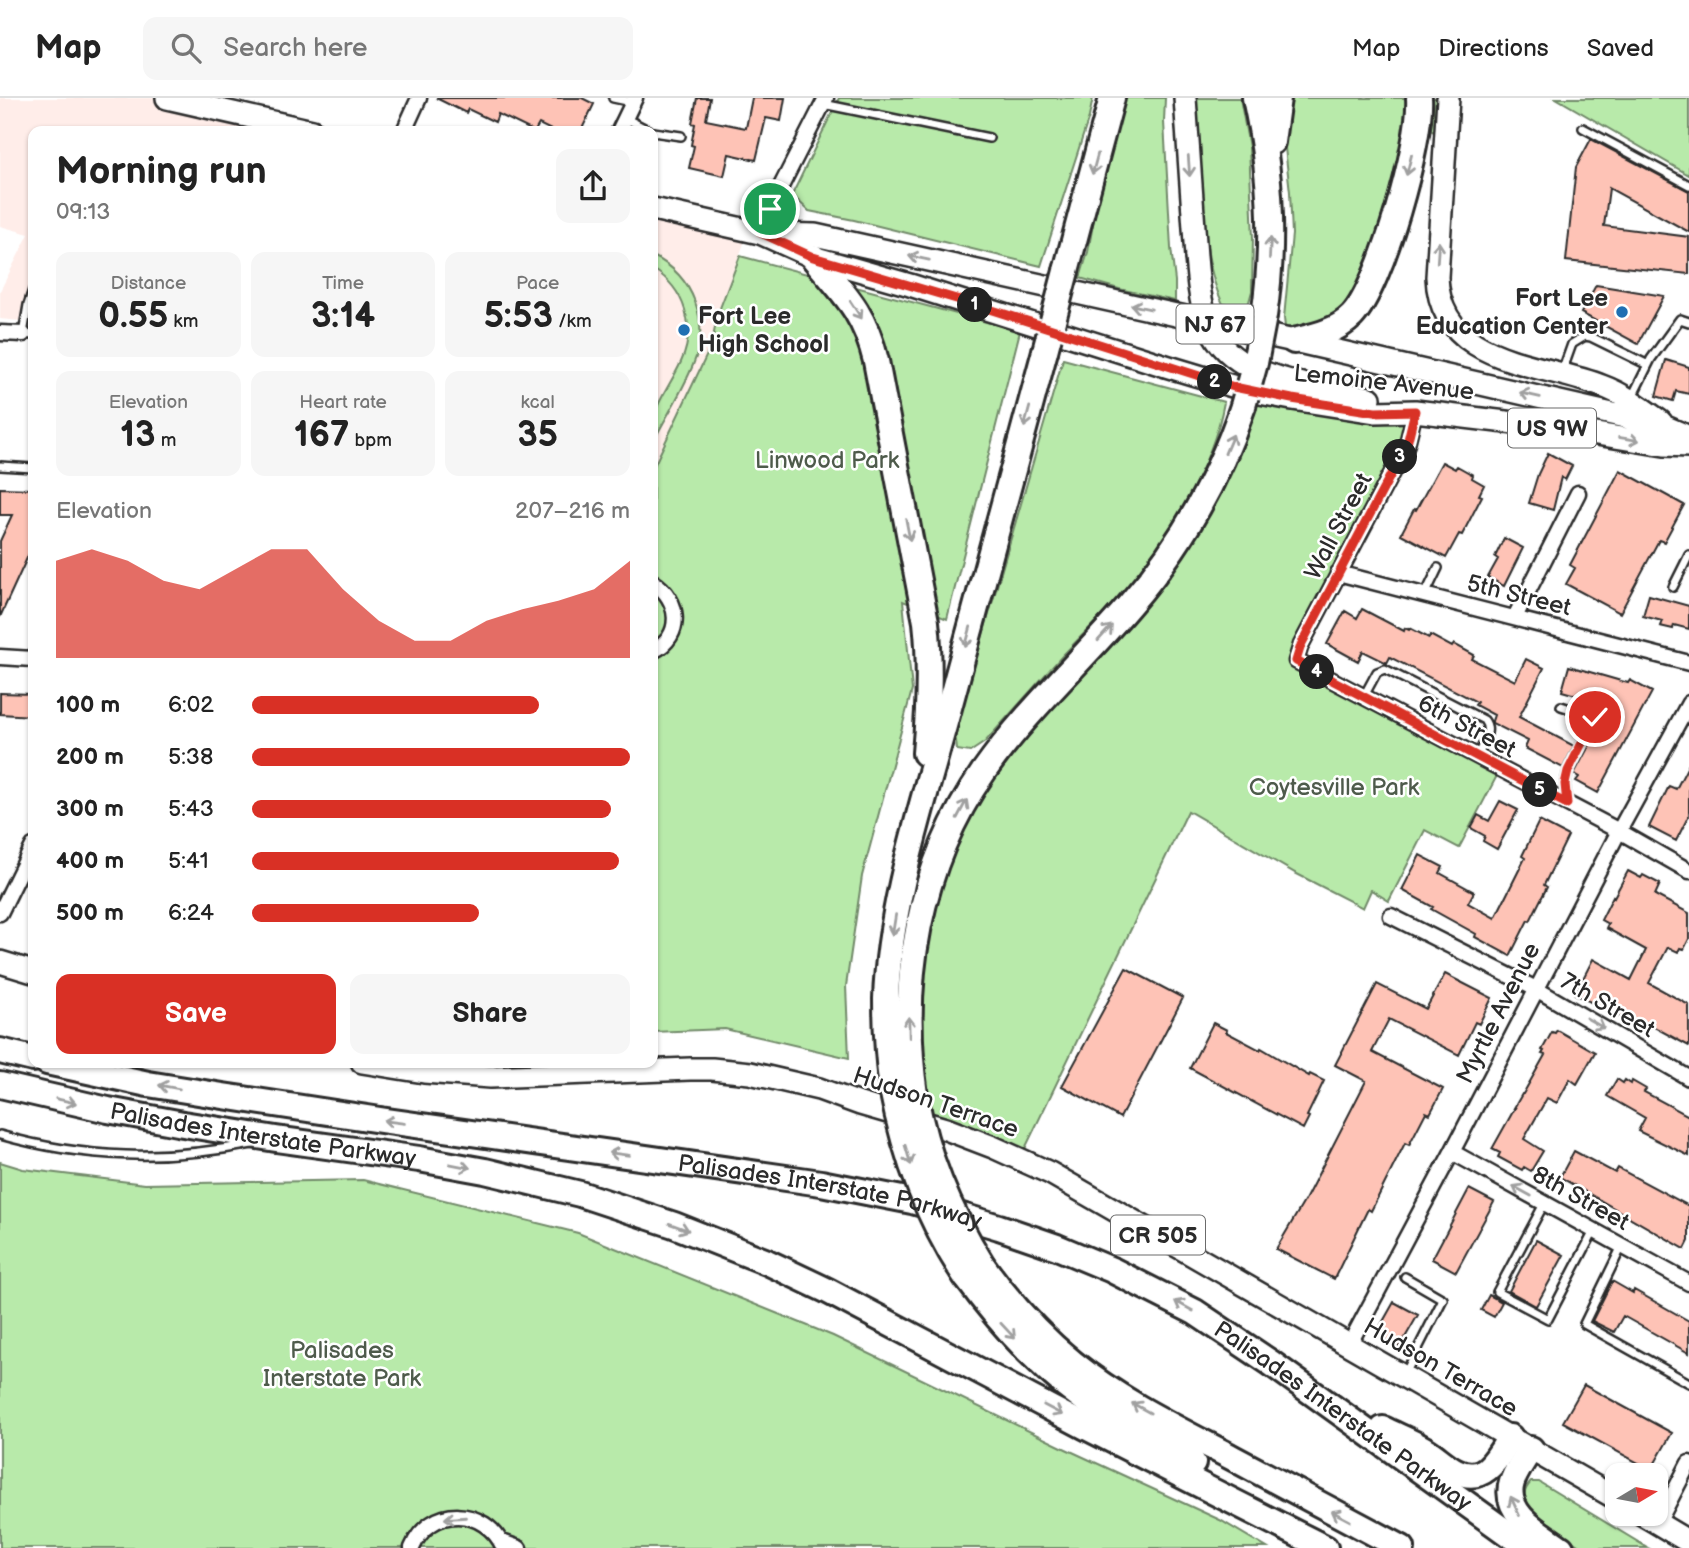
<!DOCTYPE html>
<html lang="en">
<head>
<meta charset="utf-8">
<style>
  body { margin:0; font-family:"Balsamiq Sans",sans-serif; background:#f6f6f6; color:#222; height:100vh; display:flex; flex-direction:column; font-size:26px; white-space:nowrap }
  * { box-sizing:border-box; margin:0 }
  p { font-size:23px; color:#767676 }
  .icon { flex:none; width:38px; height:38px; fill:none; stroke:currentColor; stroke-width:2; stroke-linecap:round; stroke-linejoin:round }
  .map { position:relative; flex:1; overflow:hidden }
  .panel { position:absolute; left:28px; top:28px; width:630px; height:942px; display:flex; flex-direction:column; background:#fff; border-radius:14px; box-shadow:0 2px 5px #0004 }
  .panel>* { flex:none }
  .needle { width:46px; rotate:80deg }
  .buttons { position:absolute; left:1605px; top:1365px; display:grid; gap:14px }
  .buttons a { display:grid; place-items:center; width:63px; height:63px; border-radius:14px; background:#fff; box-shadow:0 2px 5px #0004; font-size:35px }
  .pin { position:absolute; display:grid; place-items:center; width:60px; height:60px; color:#fff; margin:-30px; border:4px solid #fff; border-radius:50%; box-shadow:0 2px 7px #0007 }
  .km { position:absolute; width:35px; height:35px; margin:-18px; border-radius:50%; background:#222; color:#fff; font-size:19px; line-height:35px; text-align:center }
  .round { display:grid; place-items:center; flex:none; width:74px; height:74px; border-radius:14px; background:#f6f6f6 }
  .overview { display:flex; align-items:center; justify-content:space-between; height:119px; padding:0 28px }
  h1 { font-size:38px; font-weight:700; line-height:52px }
  .metrics { display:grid; grid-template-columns:repeat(3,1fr); gap:10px; height:119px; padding:7px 28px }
  .metrics div { display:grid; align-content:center; border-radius:14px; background:#f6f6f6; text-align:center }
  .metrics b { font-size:35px; font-weight:700 }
  .metrics small { font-size:19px; font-weight:400 }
  .metrics p { font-size:19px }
  .chart { height:196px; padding:14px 28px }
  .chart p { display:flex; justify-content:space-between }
  .chart svg { width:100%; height:126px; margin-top:7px; fill:#d93025; opacity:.7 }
  .button { display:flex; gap:14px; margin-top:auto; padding:14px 28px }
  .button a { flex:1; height:80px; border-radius:14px; background:#d93025; color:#fff; font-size:28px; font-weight:700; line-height:80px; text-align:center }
  .button a+a { background:#f6f6f6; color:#222 }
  ul { padding:0 28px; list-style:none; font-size:23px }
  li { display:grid; grid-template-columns:112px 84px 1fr; align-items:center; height:52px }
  li i { height:18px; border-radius:9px; background:#d93025 }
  header { display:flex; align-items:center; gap:42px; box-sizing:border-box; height:98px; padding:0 35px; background:#fff; border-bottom:2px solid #e0e0e0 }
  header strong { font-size:33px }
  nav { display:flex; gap:38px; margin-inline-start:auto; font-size:24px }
  .search { width:490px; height:63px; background:#f6f6f6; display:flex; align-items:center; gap:18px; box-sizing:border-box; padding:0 24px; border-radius:14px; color:#767676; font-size:26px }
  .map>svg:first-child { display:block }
</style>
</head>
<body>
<header>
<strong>Map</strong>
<div class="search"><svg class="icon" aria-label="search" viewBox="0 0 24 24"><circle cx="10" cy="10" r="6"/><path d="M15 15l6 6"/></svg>Search here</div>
<nav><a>Map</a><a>Directions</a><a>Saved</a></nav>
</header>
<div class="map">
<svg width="1689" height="1450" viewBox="0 0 1689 1450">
  <rect width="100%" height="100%" fill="#fff"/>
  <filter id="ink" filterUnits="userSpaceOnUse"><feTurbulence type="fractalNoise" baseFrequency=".0143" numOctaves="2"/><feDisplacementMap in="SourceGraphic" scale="14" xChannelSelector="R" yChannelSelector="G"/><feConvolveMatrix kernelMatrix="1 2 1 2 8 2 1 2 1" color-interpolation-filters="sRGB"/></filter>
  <g filter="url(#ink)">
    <path fill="#ffede9" d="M0 0H167L312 33H33V224L0 221V193L29 136 0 128Z
      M653 111 749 132 717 218 712 246 653 370Z"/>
    <path fill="#b8eaaa" stroke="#728a6a" stroke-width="2" d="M839 0H1093L1089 19 1041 168 854 122 809 113 792 97Z
      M1124 0H1165L1164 24 1171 150 1175 183V203L1119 191 1080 180 1088 154 1097 104Z
      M1196 0H1240L1249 49 1253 140 1252 193 1247 211 1223 206C1206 172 1205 131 1203 94 1200 62 1198 31 1196 0Z
      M1293 0H1407L1408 3 1403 45 1380 125 1364 174 1343 214 1305 230 1285 229 1284 220 1292 136 1290 94 1285 50 1286 21Z
      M1426 0H1440V38L1429 31V14Z
      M1556 0H1689V77Z
      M653 158C694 178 711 225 693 267 682 294 666 319 653 344 653 336 651 325 654 317 660 299 673 282 681 264 697 229 685 191 653 171Z
      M740 158 1020 233 947 521 903 503 912 592 862 778 846 888 849 960 725 931 653 934V370L712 246 717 218Z
      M1063 261 1224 304C1213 366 1166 448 1123 495 1104 516 1083 536 1063 557 1037 586 1011 615 985 644L970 654 957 652 955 633Z
      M1249 293 1415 313 1296 563 1500 672 1459 750 1425 732 1389 803 1371 792 1363 810 1295 775 1188 713 1020 1061 946 1031 915 997 909 905 954 724 1133 503Z
      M0 1064 23 1071 145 1086 363 1082 578 1135 833 1238 1066 1351 1220 1422 1267 1450H0Z
      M1531 1384H1539L1648 1450H1582L1527 1409C1523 1398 1523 1393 1531 1384Z"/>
    <path fill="#fec3b6" stroke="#2b2b2b" stroke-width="2" d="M436 0H582L594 6 581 33H553L539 26 535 33H533L498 16 495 24 468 11 466 15Z
      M697 0H710L706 22 746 30 752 0H785L781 23 766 20 756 62 729 56 724 78 689 70 694 48 691 47 695 26 692 25Z
      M1591 41 1689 93V134L1609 90 1604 128 1689 139V176L1566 163 1576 69Z
      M1596 187 1664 198 1638 246 1581 215Z
      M1666 262 1689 269V296L1676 293 1673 303 1656 298Z
      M1548 355 1572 368 1565 382 1561 379 1553 412 1529 405 1538 376Z
      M1442 364 1455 371 1457 368 1473 377 1472 380 1484 387 1479 397 1482 398 1462 437 1459 436 1446 460 1401 436 1414 411 1416 412Z
      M1620 372 1684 407 1664 444 1659 442 1620 515 1566 486 1575 470 1570 467Z
      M0 390 33 391V447L0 519V443L12 417H0Z
      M1504 440 1523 450 1504 488 1488 479 1498 461 1495 459Z
      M1649 497 1689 508V531L1674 527 1673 531 1660 528 1662 523 1643 518Z
      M1362 511 1404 533 1405 530 1409 532 1410 530 1429 540 1430 537 1452 549 1454 546 1474 557 1472 561 1515 583 1526 561 1544 570 1519 619 1574 648 1563 670 1525 650 1528 643 1492 625V623L1494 617 1475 607 1477 604 1390 559 1387 565 1363 553 1358 563 1327 546 1345 513 1357 520Z
      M1569 568 1628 585 1630 582 1652 594 1598 695 1576 683 1579 679 1574 676 1611 607 1562 593Z
      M0 595 33 596V618L0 616Z
      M1689 666V717L1676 743 1649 729 1669 688 1676 691Z
      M1500 703 1518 712 1497 751 1483 743 1485 738 1471 730 1478 717 1489 723Z
      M1539 723 1568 738 1544 787 1547 789 1530 823 1528 822 1510 858 1475 839 1476 836 1431 811 1433 809 1402 792 1420 757 1443 769 1440 775 1474 794 1468 805 1495 820 1525 760 1522 758Z
      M1628 773 1641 780 1643 777 1660 786 1655 797 1689 815V841L1684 851 1680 850 1678 854 1668 849 1649 885 1689 907V948L1645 924 1641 930 1575 896 1593 861 1631 882 1646 852 1606 830 1608 826 1601 822 1613 798 1614 799Z
      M1126 870 1183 900 1120 1020 1062 988Z
      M1445 876 1492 900 1479 926 1475 924 1459 957 1389 921 1372 954 1443 991 1430 1016 1426 1014 1409 1047 1405 1045 1371 1113 1368 1111 1334 1181 1276 1151 1305 1102 1366 983 1335 967 1377 886 1426 911Z
      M1213 925 1227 932 1226 934 1260 952 1261 950 1309 978 1310 976 1324 983 1307 1018 1309 1019 1303 1031 1190 970Z
      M1557 932 1595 954 1577 986 1570 981 1557 1005 1547 1000 1524 1041 1543 1053 1531 1073 1524 1069 1522 1072 1498 1059 1500 1055 1492 1051 1515 1010H1514L1522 996H1523L1545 957 1542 956 1544 953 1542 952 1552 934 1555 935Z
      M1617 981 1623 985 1625 982 1631 986 1632 983 1646 991 1644 994 1689 1018V1058L1638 1033 1645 1020 1607 998Z
      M1574 1053 1615 1075 1618 1070 1689 1108V1143L1685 1151 1560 1079Z
      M1469 1091 1494 1104 1456 1174 1432 1161Z
      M1536 1142 1564 1157 1536 1208 1509 1193Z
      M1612 1183 1633 1195 1634 1192 1689 1223V1255L1623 1218 1614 1234 1592 1223Z
      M1489 1197 1502 1204 1494 1219 1481 1212Z
      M1394 1204 1418 1217 1399 1250 1376 1236Z
      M1584 1287 1672 1335 1651 1372 1563 1324Z"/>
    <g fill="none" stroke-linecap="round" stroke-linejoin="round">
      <defs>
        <path id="service" d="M613 0 632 4
          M823 6 989 40
          M625 20 650 33
          M1583 30 1689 87
          M653 34 681 38
          M28 207 33 192
          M33 208 28 207 23 236 33 237
          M1562 274 1572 246 1585 238 1591 239 1648 267
          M1631 301 1651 261 1680 221 1689 224
          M0 368 33 370
          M1673 489 1689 457
          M1425 497 1438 470
          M1364 598 1377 574 1385 571 1484 622C1493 633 1482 647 1477 659
          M1561 608 1595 619 1568 673 1565 686 1567 706
          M0 1037C85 1061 166 1063 252 1046
          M1544 1106 1497 1194 1548 1221 1594 1133
          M1622 1148 1584 1226 1689 1285
          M1404 1278 1443 1201 1405 1179"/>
        <path id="minor" d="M404 33 419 0
          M619 33 635 0
          M760 135 773 104 826 0
          M0 235 23 236
          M1415 313 1407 346 1301 547 1296 563 1619 733 1689 773
          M1338 475 1689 565
          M653 484C680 501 684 538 653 553
          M1515 519 1578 395
          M0 559 33 561
          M0 815 33 748
          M1391 818 1536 891 1689 980
          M1452 1054 1689 1185
          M1349 1247 1452 1054 1619 733 1689 605
          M1658 1425 1689 1365
          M502 1444 519 1450
          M412 1450C430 1407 485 1408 504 1450"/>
        <path id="primary" d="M167 0 312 33
          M1185 0 1196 159
          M1448 0 1437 179C1440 266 1540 264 1602 288 1624 296 1642 310 1661 324
          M653 111 760 135 813 159 910 187 1169 269 1249 293 1292 301 1375 314 1415 313 1572 332 1664 347 1689 348
          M773 136 815 137 1294 243 1625 319 1668 330 1689 339
          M1246 267C1281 284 1331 293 1370 300
          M0 864 33 874
          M362 964 424 974 490 979 690 971H712L750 975 819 991 860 1006 946 1031 993 1049 1050 1075 1617 1401
          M1642 1416 1689 1444"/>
        <g id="motorway">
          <path d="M1255 0C1271 72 1275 145 1264 218"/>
          <path d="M1272 44 1278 0"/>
          <path d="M813 159C844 196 864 213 876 263L926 524C931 568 929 611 925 655"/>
          <path d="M1066 173 1112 0"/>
          <path d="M1294 243C1314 238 1336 234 1352 218 1381 188 1422 42 1419 0"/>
          <path d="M0 953 33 961"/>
          <path id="s1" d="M47 964 148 986 223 998 387 1023 821 1085 912 1103 999 1129 1057 1149 1112 1172 1195 1214 1271 1265 1528 1450"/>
          <path id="s2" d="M0 987 108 1012 183 1026 276 1041 419 1061 485 1073 580 1096 674 1127 767 1164 826 1192 1086 1329 1325 1450"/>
          <path d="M892 991C888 961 886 931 886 901 889 804 925 700 950 606 981 489 1013 371 1045 253"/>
          <path d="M915 997C899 885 918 767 984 673 1027 612 1083 562 1131 505 1181 447 1219 380 1243 308"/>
          <path d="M983 1168C1009 1204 1038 1237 1073 1265 1121 1304 1178 1331 1233 1360 1289 1390 1345 1420 1402 1450"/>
          <path d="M966 1179C1005 1232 1048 1279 1104 1315 1132 1333 1163 1349 1193 1365"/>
          <path d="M1383 1331C1397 1338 1411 1343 1424 1351 1435 1357 1444 1367 1456 1373 1485 1387 1498 1359 1510 1339"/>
          <path d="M1531 1351C1524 1361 1516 1373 1512 1384 1502 1415 1540 1435 1561 1450"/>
        </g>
      </defs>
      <use href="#service" stroke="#2b2b2b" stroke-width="12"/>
      <use href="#minor" stroke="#2b2b2b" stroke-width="19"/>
      <use href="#primary" stroke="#2b2b2b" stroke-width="26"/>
      <use href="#motorway" stroke="#2b2b2b" stroke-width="30"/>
      <use href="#service" stroke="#fff" stroke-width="7"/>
      <use href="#minor" stroke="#fff" stroke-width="14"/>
      <use href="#primary" stroke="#fff" stroke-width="21"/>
      <use href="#motorway" stroke="#fff" stroke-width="24"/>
      <defs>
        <path id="primary-bridge" d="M1196 159C1200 204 1203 243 1246 267"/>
        <path id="motorway-bridge" d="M1045 253 1066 173
          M1243 308 1255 265 1264 218
          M892 991C905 1058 928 1122 966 1179
          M915 997C926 1059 950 1115 983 1168"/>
      </defs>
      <use href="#primary-bridge" stroke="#2b2b2b" stroke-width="26" stroke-linecap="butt"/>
      <use href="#motorway-bridge" stroke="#2b2b2b" stroke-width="30" stroke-linecap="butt"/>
      <use href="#primary-bridge" stroke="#fff" stroke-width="21"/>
      <use href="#motorway-bridge" stroke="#fff" stroke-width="24"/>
    </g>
    <defs><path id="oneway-shaft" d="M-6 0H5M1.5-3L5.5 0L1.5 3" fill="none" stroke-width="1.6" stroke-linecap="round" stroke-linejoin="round" transform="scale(1.75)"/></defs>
    <g stroke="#a0a0a0">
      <use href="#oneway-shaft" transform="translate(1095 66) rotate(105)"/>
      <use href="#oneway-shaft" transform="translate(1409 67) rotate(104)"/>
      <use href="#oneway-shaft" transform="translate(1189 68) rotate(86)"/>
      <use href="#oneway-shaft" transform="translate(1270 150) rotate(-87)"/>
      <use href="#oneway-shaft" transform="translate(1438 154) rotate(-86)"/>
      <use href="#oneway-shaft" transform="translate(919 160) rotate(-168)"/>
      <use href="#oneway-shaft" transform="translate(1141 209) rotate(-168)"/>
      <use href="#oneway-shaft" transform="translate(856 212) rotate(57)"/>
      <use href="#oneway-shaft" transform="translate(1530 297) rotate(-167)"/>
      <use href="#oneway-shaft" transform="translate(1027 319) rotate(105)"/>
      <use href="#oneway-shaft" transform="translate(1629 341) rotate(9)"/>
      <use href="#oneway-shaft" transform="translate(1229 346) rotate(-67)"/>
      <use href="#oneway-shaft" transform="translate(908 432) rotate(79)"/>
      <use href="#oneway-shaft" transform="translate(1105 535) rotate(-48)"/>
      <use href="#oneway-shaft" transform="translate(968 539) rotate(105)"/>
      <use href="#oneway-shaft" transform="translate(962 711) rotate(-62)"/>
      <use href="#oneway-shaft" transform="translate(894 827) rotate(99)"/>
      <use href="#oneway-shaft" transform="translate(1595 925) rotate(30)"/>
      <use href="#oneway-shaft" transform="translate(909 929) rotate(-91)"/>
      <use href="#oneway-shaft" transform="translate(169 989) rotate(-170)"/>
      <use href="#oneway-shaft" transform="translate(66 1003) rotate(13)"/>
      <use href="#oneway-shaft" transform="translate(394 1024) rotate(-172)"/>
      <use href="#oneway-shaft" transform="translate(619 1056) rotate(-172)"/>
      <use href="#oneway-shaft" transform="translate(908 1057) rotate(73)"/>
      <use href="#oneway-shaft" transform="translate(460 1068) rotate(11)"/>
      <use href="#oneway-shaft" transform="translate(1522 1093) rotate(-151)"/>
      <use href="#oneway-shaft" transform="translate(679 1129) rotate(20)"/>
      <use href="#oneway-shaft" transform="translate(1184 1208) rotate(-151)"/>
      <use href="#oneway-shaft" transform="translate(1008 1233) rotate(47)"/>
      <use href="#oneway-shaft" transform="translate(1141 1310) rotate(-151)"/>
      <use href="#oneway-shaft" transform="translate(1053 1312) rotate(28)"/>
      <use href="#oneway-shaft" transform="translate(1515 1408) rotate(-115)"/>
      <use href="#oneway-shaft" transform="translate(1341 1418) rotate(-152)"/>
      <use href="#oneway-shaft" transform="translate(455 1420) rotate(176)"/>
    </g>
  </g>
  <g fill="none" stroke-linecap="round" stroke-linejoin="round" filter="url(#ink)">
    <defs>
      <path id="route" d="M770 111 761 135 813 159 970 205 1234 289 1292 301 1375 314 1415 313 1407 346 1301 547 1296 563 1567 706 1565 686 1568 673 1595 619"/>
    </defs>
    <use href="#route" stroke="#fff" stroke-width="14"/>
    <use href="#route" stroke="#d93025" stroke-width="9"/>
  </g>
  <g fill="#1f6fb2" stroke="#fff" stroke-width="2.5">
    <circle cx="1622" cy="214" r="7"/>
    <circle cx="684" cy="232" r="7"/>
  </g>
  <g text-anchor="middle" stroke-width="5" stroke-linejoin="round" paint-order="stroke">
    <g fill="#fff" stroke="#6b6b6b" stroke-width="2">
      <rect x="1176.5" y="206.5" width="77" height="39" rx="5"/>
      <rect x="1508" y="310.5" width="88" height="39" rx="5"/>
      <rect x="1111" y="1117.5" width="94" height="39" rx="5"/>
    </g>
    <g font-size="23" font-weight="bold" fill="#2b2b2b">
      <text x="1215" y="234">NJ 67</text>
      <text x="1552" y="338">US 9W</text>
      <text x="1158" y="1145">CR 505</text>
    </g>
    <g font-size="24" font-weight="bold" fill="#2b2b2b" stroke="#fff" text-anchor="end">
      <text x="1608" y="208">Fort Lee<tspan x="1608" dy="28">Education Center</tspan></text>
      <text x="698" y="226" text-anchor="start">Fort Lee<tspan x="698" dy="28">High School</tspan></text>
    </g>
    <g font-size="24" fill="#2b2b2b" stroke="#fff">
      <text transform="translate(1384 284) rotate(6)" y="8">Lemoine Avenue</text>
      <text transform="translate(1338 428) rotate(-62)" y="8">Wall Street</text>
      <text transform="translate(1519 497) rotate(14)" y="8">5th Street</text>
      <text transform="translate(1467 628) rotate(28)" y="8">6th Street</text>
      <text transform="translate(1608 907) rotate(30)" y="8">7th Street</text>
      <text transform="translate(1498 915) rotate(-63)" y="8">Myrtle Avenue</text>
      <text transform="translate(936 1004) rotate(19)" y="8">Hudson Terrace</text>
      <text dy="8" stroke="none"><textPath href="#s2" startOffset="268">Palisades Interstate Parkway</textPath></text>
      <text dy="8" stroke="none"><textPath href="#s1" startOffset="794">Palisades Interstate Parkway</textPath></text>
      <text transform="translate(1581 1100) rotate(29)" y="8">8th Street</text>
      <text transform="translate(1441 1269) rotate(30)" y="8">Hudson Terrace</text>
      <text dy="8" stroke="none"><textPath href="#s1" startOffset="1362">Palisades Interstate Parkway</textPath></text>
    </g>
    <g font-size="24" fill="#4e5b4b" stroke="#fff">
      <text x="827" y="370">Linwood Park</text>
      <text x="1334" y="697">Coytesville Park</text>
      <text x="342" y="1260">Palisades<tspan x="342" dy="28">Interstate Park</tspan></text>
    </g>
  </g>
</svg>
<div class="buttons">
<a><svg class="needle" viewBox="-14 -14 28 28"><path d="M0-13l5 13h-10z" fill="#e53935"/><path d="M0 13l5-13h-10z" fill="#767676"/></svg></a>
</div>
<div class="pin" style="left:770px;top:111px;background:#1e9e55"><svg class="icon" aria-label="arrive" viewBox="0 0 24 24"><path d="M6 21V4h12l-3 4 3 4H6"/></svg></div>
<div class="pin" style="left:1595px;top:619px;background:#d93025"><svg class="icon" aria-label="check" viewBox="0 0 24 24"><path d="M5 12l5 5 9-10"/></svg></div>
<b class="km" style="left:975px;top:207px">1</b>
<b class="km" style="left:1215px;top:284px">2</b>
<b class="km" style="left:1400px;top:359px">3</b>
<b class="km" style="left:1317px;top:574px">4</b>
<b class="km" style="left:1540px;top:692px">5</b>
<section class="panel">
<div class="overview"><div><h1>Morning run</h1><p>09:13</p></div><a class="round"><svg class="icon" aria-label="share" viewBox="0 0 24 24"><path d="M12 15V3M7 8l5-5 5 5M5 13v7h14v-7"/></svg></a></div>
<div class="metrics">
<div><p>Distance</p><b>0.55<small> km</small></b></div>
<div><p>Time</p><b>3:14</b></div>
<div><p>Pace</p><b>5:53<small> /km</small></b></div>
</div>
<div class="metrics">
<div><p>Elevation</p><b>13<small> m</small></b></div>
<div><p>Heart rate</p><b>167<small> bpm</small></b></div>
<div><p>kcal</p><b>35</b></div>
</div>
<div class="chart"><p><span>Elevation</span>207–216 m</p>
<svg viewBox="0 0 160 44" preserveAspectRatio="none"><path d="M0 44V10L10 6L20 10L30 17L40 20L50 13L60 6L70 6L80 20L90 31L100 38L110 38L120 31L130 27L140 24L150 20L160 10V44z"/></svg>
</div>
<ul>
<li><b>100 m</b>6:02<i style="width:76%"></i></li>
<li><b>200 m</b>5:38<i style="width:100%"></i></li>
<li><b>300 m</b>5:43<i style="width:95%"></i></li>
<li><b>400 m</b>5:41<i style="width:97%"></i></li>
<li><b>500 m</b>6:24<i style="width:60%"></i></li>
</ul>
<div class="button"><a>Save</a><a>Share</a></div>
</section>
</div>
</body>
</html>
